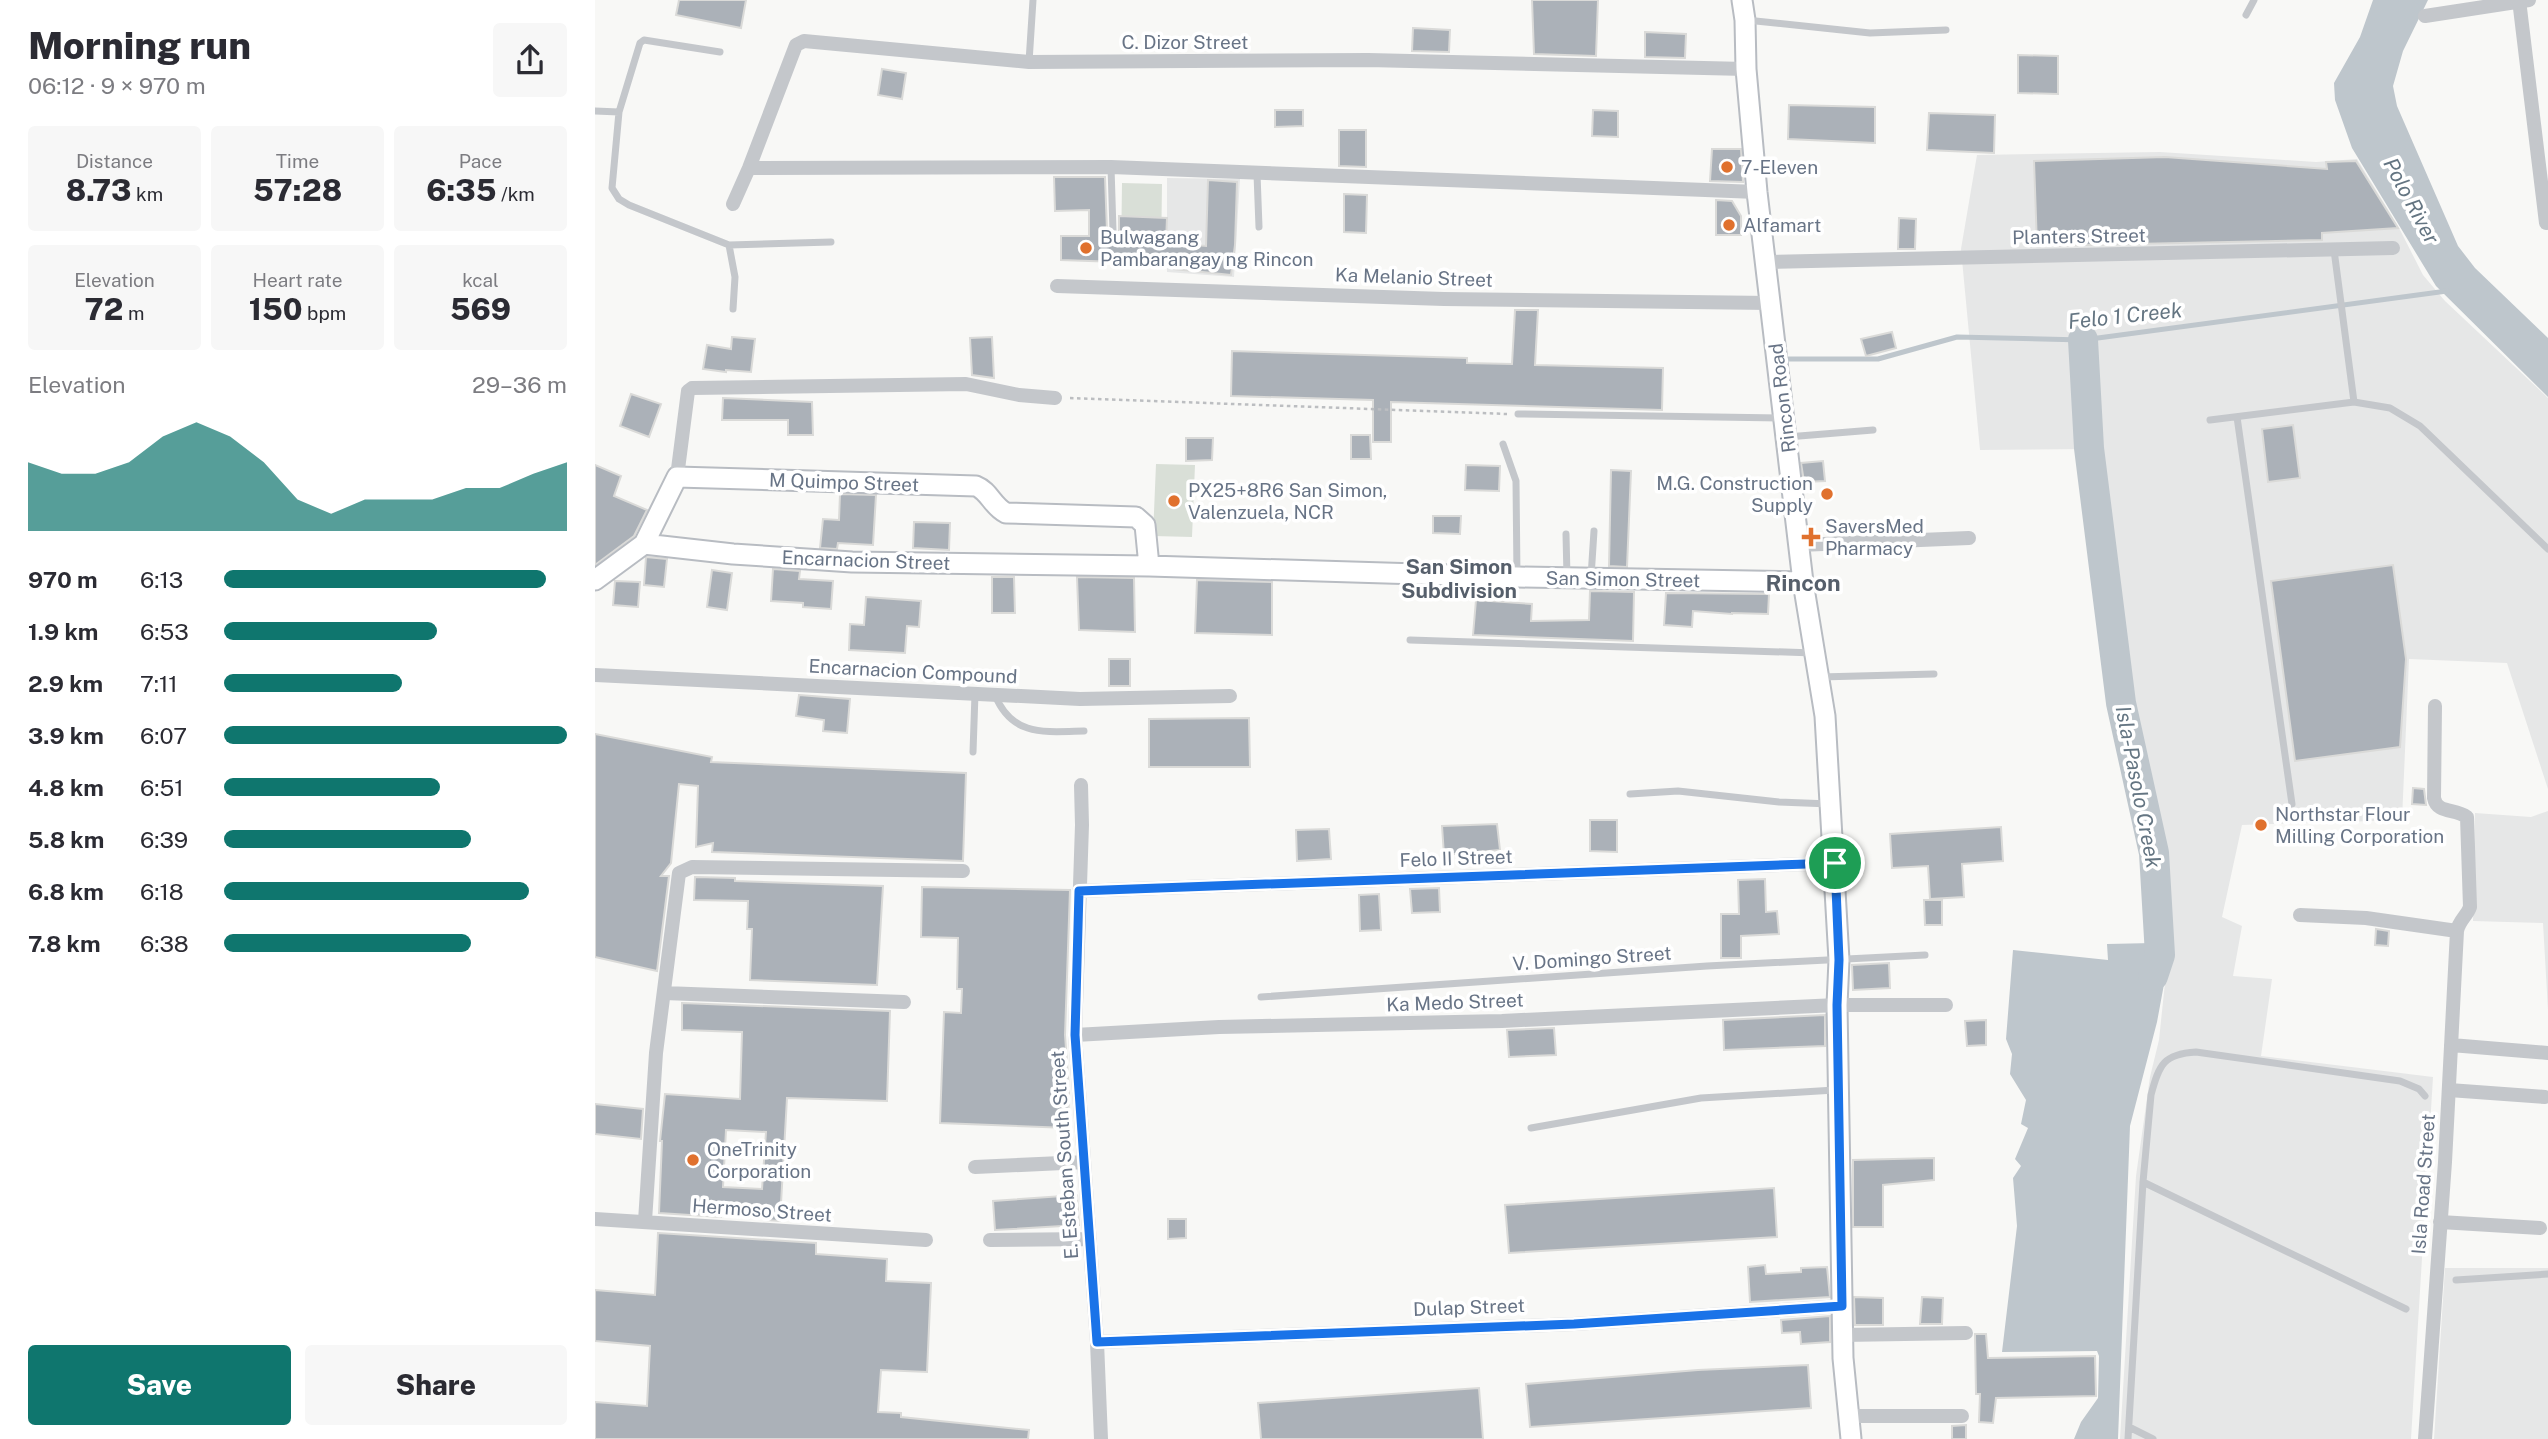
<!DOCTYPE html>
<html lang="en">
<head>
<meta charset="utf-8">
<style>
  body { margin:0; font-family:"Public Sans",sans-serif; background:#f7f7f7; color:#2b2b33; height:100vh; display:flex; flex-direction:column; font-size:26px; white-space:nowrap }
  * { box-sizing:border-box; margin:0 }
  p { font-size:23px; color:#7c7c81 }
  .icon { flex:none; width:38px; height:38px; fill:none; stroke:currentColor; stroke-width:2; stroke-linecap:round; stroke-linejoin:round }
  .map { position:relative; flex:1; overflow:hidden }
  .sheet { display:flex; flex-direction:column; background:#fff; width:595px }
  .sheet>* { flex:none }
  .pin { position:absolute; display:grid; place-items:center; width:60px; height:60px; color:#fff; margin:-30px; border:4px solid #fff; border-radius:50%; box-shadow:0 2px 7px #0007 }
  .round { display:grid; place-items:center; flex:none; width:74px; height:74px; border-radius:7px; background:#f7f7f7 }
  .headline { display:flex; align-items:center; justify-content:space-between; height:119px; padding:0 28px }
  h1 { font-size:38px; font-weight:800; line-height:52px }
  .stats { display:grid; grid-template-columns:repeat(3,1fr); gap:10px; height:119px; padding:7px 28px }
  .stats div { display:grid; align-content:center; border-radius:7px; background:#f7f7f7; text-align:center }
  .stats b { font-size:30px; font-weight:800 }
  .stats small { font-size:19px; font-weight:400 }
  .stats p { font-size:19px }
  .chart { height:196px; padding:14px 28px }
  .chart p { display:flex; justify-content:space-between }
  .chart svg { width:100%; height:126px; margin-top:7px; fill:#0f766e; opacity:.7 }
  .action { display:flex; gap:14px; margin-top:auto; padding:14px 28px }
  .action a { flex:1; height:80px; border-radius:7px; background:#0f766e; color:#fff; font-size:28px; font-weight:800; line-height:80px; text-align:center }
  .action a+a { background:#f7f7f7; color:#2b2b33 }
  ul { padding:0 28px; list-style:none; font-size:23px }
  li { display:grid; grid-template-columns:112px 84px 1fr; align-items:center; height:52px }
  li i { height:18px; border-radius:9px; background:#0f766e }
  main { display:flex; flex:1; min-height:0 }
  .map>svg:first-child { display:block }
</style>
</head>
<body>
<main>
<section class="sheet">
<div class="headline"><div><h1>Morning run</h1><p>06:12 · 9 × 970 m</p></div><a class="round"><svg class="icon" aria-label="share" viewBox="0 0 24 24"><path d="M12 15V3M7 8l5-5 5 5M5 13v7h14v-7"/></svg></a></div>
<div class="stats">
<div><p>Distance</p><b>8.73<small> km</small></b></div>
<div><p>Time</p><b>57:28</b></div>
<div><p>Pace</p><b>6:35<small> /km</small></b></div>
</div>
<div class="stats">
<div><p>Elevation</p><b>72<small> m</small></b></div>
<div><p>Heart rate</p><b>150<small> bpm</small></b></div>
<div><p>kcal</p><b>569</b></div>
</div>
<div class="chart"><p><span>Elevation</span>29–36 m</p>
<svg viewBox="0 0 160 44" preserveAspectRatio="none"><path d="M0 44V20L10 24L20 24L30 20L40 11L50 6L60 11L70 20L80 33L90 38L100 33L110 33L120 33L130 29L140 29L150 24L160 20V44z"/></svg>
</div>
<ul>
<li><b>970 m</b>6:13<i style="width:94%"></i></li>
<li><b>1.9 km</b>6:53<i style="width:62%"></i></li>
<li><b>2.9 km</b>7:11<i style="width:52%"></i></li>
<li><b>3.9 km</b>6:07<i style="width:100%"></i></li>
<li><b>4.8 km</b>6:51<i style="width:63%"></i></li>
<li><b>5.8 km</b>6:39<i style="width:72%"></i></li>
<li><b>6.8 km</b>6:18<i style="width:89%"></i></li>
<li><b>7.8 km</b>6:38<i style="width:72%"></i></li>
</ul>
<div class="action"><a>Save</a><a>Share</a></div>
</section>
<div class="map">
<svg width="1953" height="1439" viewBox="0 0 1953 1439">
  <rect width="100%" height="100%" fill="#f8f8f6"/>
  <path fill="#e6e7e7" d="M1565 152 1721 162 1762 159 1803 226 1828 275 1850 301 1953 398V789L1912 663 1814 659 1807 820 1647 825 1627 917 1647 926 1638 976 1677 979 1666 1056 1838 1077 1816 1439H1525L1541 1176 1555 1077 1564 1040 1577 916 1562 824 1534 747 1523 686 1494 449 1385 450 1366 249 1382 155Z
    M572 178 645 179 639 277 572 272Z
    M1953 811V1010L1948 923 1878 921 1880 813 1936 817Z
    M1850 1268H1953V1439H1839Z"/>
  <path fill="#d9dfd7" d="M527 183 567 184 566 259 526 258Z
    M561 464 600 465 597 537 558 536Z"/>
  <path fill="#bec6cc" d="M1778 0H1833L1808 51 1798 86 1802 106 1863 246 1880 268 1953 338V397L1841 286 1757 148 1740 100 1739 83 1765 37Z
    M1563 939 1572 942V968L1562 1022 1535 1126 1523 1439H1479L1486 1422 1503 1398 1504 1356 1502 1351 1407 1352 1422 1226 1418 1178 1426 1166 1420 1159 1433 1128 1426 1124 1431 1100 1415 1074 1417 1054 1411 1039 1418 950 1513 960 1512 944 1558 943Z"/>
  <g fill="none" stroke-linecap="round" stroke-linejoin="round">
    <path stroke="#bec6cc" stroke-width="5" d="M1193 359H1283L1362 337 1488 340 1852 291"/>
    <path stroke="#bec6cc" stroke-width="30" d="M1488 340 1494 448 1526 703 1559 853 1565 955 1558 976"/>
  </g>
  <path fill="#abb1b8" stroke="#dadad8" stroke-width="2" fill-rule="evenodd" d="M84 0H151L146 28 81 15Z
    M937 0H1003L1001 56 939 54Z
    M818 28 855 30 854 52 817 51Z
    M1050 32 1091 34 1090 58 1050 57Z
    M1423 55 1463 56V94L1423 93Z
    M287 69 311 73 307 99 283 95Z
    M1194 105 1280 107V143L1193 139Z
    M680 110H708V126L680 127Z
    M998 110 1023 111V137L997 136Z
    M1334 113 1400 115 1399 153 1332 150Z
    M744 130H771V167L744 166Z
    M1117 149H1146L1148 182 1115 181Z
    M1570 157 1732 169 1731 162 1761 161 1803 228 1727 233V240L1442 246 1439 161Z
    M459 177H510L512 231 516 237 521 236 524 233V216L572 218 571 242 611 246 613 180 642 182 640 245 636 275 579 269 580 264 466 260V236H494V210L460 211Z
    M749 194 772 195 771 233 749 232Z
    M1121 200 1137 201 1146 216V235H1121Z
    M1304 218 1321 219 1320 249H1303Z
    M920 310H943L940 365 1068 368 1067 410 796 402V442H778V400L636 396 637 351 872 358V363L917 364Z
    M1297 332 1301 348 1271 356 1266 339Z
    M137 337 160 339 156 372 131 370V372L108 369 112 345 136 349Z
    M397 337 399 378 377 375 375 338Z
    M36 394 66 404 54 437 25 426Z
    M128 398 217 402 218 435H193V420H127Z
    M1698 425 1705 478 1673 482 1667 429Z
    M756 435H775L776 459H756Z
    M591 438H618L617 460 591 461Z
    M1228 461 1230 481 1209 482 1206 463Z
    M0 465 26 476 19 496 52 510 39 536 0 565Z
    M871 465 905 466 904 491 870 490Z
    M1016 470 1036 471 1032 567 1014 566Z
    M245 494 281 495 278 545 243 543 242 549 225 548 228 519 244 520Z
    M838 516H866L865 534 838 533Z
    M319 522 355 523 354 550 318 548Z
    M51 557 72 559 69 587 49 585Z
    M1798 565 1811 659 1805 747 1700 761 1676 581Z
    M178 569 205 571 204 579 238 581 236 609 208 607V603L176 601Z
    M117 570 137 573 132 610 112 607Z
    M397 577H419L420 613H397Z
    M482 577 539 578 540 632 484 630Z
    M602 580 677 582V635L600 633Z
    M20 581 45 582 43 607 18 605Z
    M995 591 1039 592 1038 641 878 635 881 600 937 604 936 621 994 620Z
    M1071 593 1174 594 1173 614 1137 613V614L1098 611 1097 627 1069 625Z
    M271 597 326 601 324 627 312 626 310 653 254 650 255 624 269 625Z
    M514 659H535V686H514Z
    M204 695 255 699 252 733 228 731 229 720 201 716Z
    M654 718 655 767H554V719Z
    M0 734 117 757 116 762 371 773 368 861 117 852 118 843 101 847 103 786 84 784 76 863 66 876H74L62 971 0 957Z
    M1818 788 1829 789 1831 805 1817 804Z
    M995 820H1022V852L995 851Z
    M902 824 905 850 849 855 847 826Z
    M1406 827 1408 861 1367 864 1369 897 1335 899 1333 866 1297 868 1295 834Z
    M734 829 736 859 702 861 701 830Z
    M100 877 140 878V881L288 886 282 985 155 980 157 929H152L153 901 99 900Z
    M1170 879 1171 912 1182 911 1184 934 1146 936V958H1126V914H1144L1143 880Z
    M327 887 475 890 470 1035 474 1090 473 1128 345 1123 349 1012 366 1013 367 989H362L363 938 326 937Z
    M844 888 845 912 817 913 815 889Z
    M784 894 786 930 765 931 764 895Z
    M1329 900H1347V925H1330Z
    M1781 929 1794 931 1793 946 1780 945Z
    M1294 963 1295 988 1258 990 1257 965Z
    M87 1003 295 1011 292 1101 192 1098 185 1221 172 1220 173 1208 127 1205 126 1217 64 1213 67 1141H65L70 1094 145 1099 147 1032 87 1030ZM131 1130 171 1132 167 1189 128 1187Z
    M1230 1015V1046L1129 1050 1128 1020Z
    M1391 1020V1045L1372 1046 1370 1021Z
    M959 1028 961 1055 914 1057 912 1030Z
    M0 1104 48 1109 46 1139 0 1134Z
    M1339 1158V1180L1288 1185V1227H1258V1160Z
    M1179 1188 1182 1237 914 1253 910 1205Z
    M482 1195 484 1225 400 1230 398 1201Z
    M573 1219H591V1238L573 1239Z
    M63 1233 221 1243V1254L292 1259 291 1281 336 1283 332 1372 286 1370 283 1412 306 1413V1417L434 1430 433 1439H0V1402L52 1406 55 1346 0 1341V1290L60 1295Z
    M1170 1265 1171 1274 1206 1272V1268L1232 1267 1235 1297 1155 1302 1153 1267Z
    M1259 1297 1288 1298V1325H1260Z
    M1327 1297 1348 1298 1347 1324H1325Z
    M1235 1316V1342L1206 1344 1205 1332 1187 1333 1186 1320Z
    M1380 1334H1391L1393 1358 1500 1356 1501 1396 1401 1398 1398 1423 1384 1422 1385 1394H1381Z
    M1213 1365 1216 1408 935 1427 931 1384 1103 1370Z
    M884 1388 888 1439H666L663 1403Z
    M1371 1425V1439H1357V1426Z"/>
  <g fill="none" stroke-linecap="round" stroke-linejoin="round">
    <defs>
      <path id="secondary" d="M1147 0 1150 20 1151 69 1162 192 1208 582 1230 716 1244 960 1242 1005 1248 1358 1256 1439
        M49 544 82 477 381 486C394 491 398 507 411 513L541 517 550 525 554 566
        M0 580 49 544 138 554 257 562 554 566 922 577 1208 582"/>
    </defs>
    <use href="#secondary" stroke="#b8bcc2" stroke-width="23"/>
    <path stroke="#bcbec1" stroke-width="2.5" stroke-dasharray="3.5 3.5" stroke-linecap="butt" d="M475 398 912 414"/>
    <path stroke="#c4c7cb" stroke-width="7" d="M1651 15 1659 0
      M1151 20 1275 33 1351 30
      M125 52 49 40 45 43 24 112 17 188 24 199 34 205 134 245 140 277 138 309
      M434 62 438 0
      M0 111 24 112
      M516 167 518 231
      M662 174 664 227
      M134 245 236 242
      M1739 250 1759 402
      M923 414 1188 418
      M1642 417 1697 804
      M1615 420 1759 402 1795 408 1825 426 1953 549
      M1192 437 1278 430
      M908 444 921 481 922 576
      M971 534 972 577
      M996 577 999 531
      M815 640 1219 653
      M1225 677 1339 674
      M400 695C417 737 450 732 489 731
      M378 752 380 694
      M1035 794 1083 791 1184 802 1235 804
      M666 997 1112 966 1330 955
      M936 1128 1106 1098 1240 1090
      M1548 1182 1811 1309
      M1861 1280 1953 1274
      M1534 1427 1558 1439
      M1533 1439 1548 1182 1556 1095C1564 1064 1569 1054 1601 1052L1805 1081 1824 1089 1830 1096"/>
    <path stroke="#c4c7cb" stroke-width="14" d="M1924 0 1951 223
      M1830 16 1934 0
      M154 168 516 167 1162 192
      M138 204 154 168 201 45 209 41 434 62 773 60 1151 69
      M1170 262 1798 248
      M462 286 849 299 1175 303
      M82 477 93 391 97 388 371 384 424 395 460 398
      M1204 545 1374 538
      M0 675 485 699 635 696
      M486 785 487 825 480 1035 502 1342 506 1439
      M484 891 1240 863
      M1705 915 1771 918 1862 931
      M69 993 309 1002
      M480 1035 624 1027 907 1021 1242 1005H1351
      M1856 1045 1953 1053
      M1854 1090 1950 1097
      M380 1167 489 1162
      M0 1219 331 1240
      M50 1221 61 1053 84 873 97 867 368 871
      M1845 1222 1945 1228
      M395 1240 495 1239
      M1248 1335 1371 1333
      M502 1342 979 1324 1247 1306
      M1254 1416H1367
      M1830 1439 1850 1162 1862 931C1864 920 1872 916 1875 907L1872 817C1860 808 1842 814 1839 798L1840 706"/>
    <use href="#secondary" stroke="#fff" stroke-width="19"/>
  </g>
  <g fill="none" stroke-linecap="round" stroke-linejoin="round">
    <defs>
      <path id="route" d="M1240 863 1244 960 1242 1005 1247 1306 979 1324 502 1342 480 1035 484 891Z"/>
    </defs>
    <use href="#route" stroke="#fff" stroke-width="14"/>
    <use href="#route" stroke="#1a73e8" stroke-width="9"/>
  </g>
  <g fill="#e0712e" stroke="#fff" stroke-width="2.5">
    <circle cx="1132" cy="167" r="7"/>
    <circle cx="1134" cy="225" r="7"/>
    <circle cx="491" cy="248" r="7"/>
    <circle cx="1232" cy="494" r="7"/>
    <circle cx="579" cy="501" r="7"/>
    <path d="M1212.5 526.5h7v7h7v7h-7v7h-7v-7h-7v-7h7z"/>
    <circle cx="1666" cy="825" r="7"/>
    <circle cx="98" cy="1160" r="7"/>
  </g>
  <g text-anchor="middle" stroke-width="7" stroke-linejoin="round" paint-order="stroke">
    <g font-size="19" fill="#687486" stroke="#fff">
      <text x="590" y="49">C. Dizor Street</text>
      <text transform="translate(1484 236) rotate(-1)" y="7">Planters Street</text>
      <text transform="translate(819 277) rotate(2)" y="7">Ka Melanio Street</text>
      <text transform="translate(1187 398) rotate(-97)" y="7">Rincon Road</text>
      <text transform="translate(249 482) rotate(2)" y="7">M Quimpo Street</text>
      <text transform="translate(271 560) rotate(2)" y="7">Encarnacion Street</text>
      <text transform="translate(1028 579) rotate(1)" y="7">San Simon Street</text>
      <text transform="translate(318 671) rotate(3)" y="7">Encarnacion Compound</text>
      <text transform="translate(861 858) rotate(-2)" y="7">Felo II Street</text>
      <text transform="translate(997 958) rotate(-4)" y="7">V. Domingo Street</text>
      <text transform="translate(860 1002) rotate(-2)" y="7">Ka Medo Street</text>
      <text transform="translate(469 1155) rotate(-94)" y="7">E. Esteban South Street</text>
      <text transform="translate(1828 1184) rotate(-86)" y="7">Isla Road Street</text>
      <text transform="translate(167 1210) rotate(4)" y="7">Hermoso Street</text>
      <text transform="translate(874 1307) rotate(-2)" y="7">Dulap Street</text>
    </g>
    <g font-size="19" fill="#687486" stroke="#fff" text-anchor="start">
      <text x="1146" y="174">7-Eleven</text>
      <text x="1148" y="232">Alfamart</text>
      <text x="505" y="244">Bulwagang<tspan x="505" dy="22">Pambarangay ng Rincon</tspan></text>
      <text x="1218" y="490" text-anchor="end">M.G. Construction<tspan x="1218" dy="22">Supply</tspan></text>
      <text x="593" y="497">PX25+8R6 San Simon,<tspan x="593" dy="22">Valenzuela, NCR</tspan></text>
      <text x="1230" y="533">SaversMed<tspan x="1230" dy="22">Pharmacy</tspan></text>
      <text x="1680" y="821">Northstar Flour<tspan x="1680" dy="22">Milling Corporation</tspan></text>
      <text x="112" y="1156">OneTrinity<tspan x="112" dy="22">Corporation</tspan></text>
    </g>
    <g font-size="21" font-style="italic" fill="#647582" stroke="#fff">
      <text transform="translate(1816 201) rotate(62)" y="7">Polo River</text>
      <text transform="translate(1530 316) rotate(-6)" y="7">Felo 1 Creek</text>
      <text transform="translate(1543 787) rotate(79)" y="7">Isla-Pasolo Creek</text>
    </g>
    <g font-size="21" font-weight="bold" fill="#565f6b" stroke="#fff">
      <text x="864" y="574">San Simon<tspan x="864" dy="24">Subdivision</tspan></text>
    </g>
    <g font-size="23" font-weight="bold" fill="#565f6b" stroke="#fff">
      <text x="1208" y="591">Rincon</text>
    </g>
  </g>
</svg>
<div class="pin" style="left:1240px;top:863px;background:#1e9e55"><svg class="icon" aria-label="arrive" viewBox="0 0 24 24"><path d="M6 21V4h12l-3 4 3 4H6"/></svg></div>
</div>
</main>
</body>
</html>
